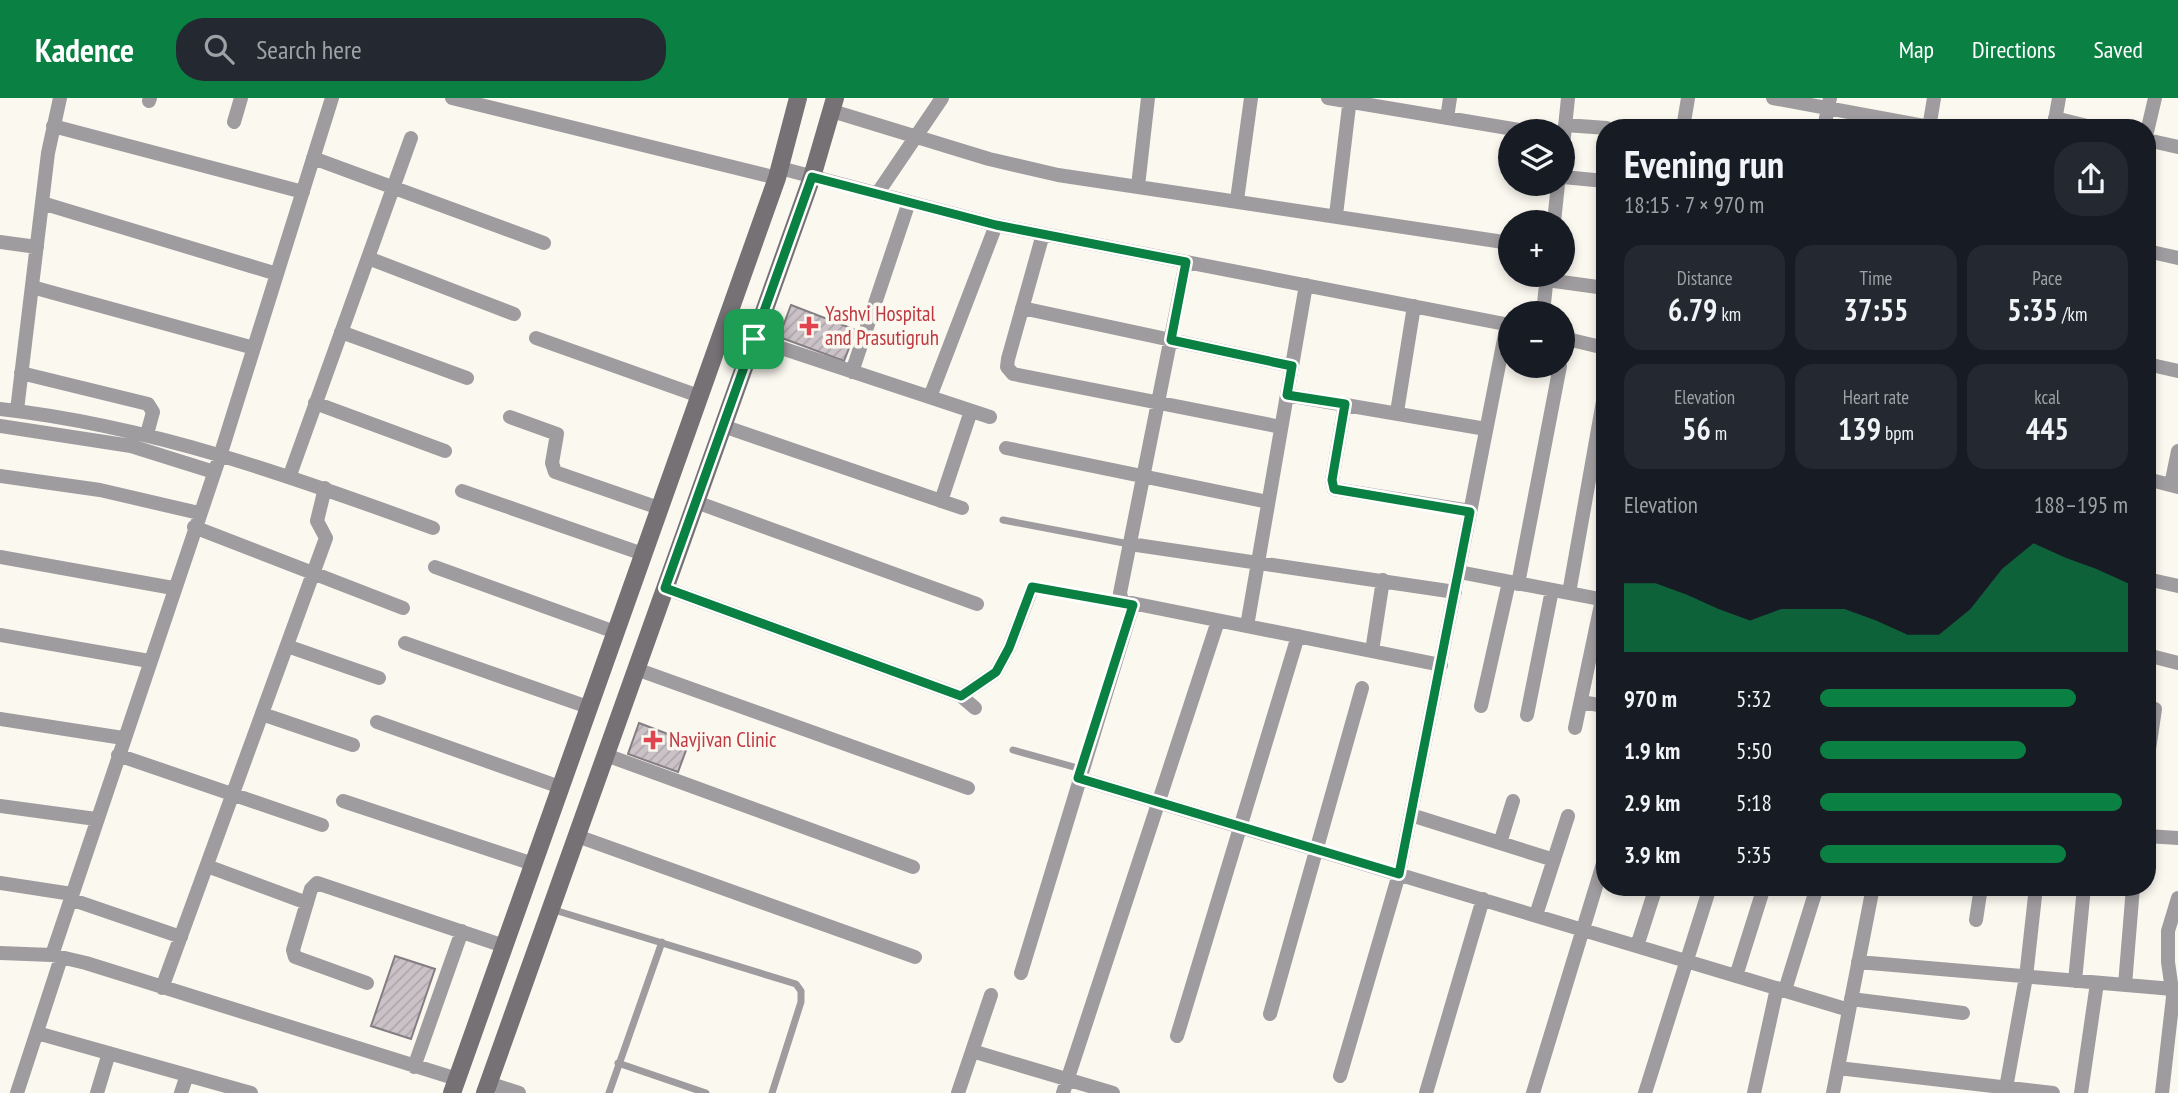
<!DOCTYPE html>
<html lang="en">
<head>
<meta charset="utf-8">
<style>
  body { margin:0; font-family:"PT Sans Narrow",sans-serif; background:#242831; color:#f1f3f6; height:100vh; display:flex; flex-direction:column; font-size:26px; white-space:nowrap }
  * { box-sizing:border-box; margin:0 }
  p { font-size:23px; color:#9ea1a6 }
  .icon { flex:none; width:38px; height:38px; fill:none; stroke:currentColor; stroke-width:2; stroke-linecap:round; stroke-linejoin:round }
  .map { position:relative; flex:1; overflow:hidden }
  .drawer { position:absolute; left:1596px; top:21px; width:560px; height:777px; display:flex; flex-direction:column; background:#171b24; border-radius:28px; box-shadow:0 4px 10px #0003 }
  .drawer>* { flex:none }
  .fabs { position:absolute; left:1498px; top:21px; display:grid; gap:14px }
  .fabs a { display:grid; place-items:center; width:77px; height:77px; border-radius:50%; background:#171b24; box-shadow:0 4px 10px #0003; font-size:35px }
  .pin { position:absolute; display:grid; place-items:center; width:60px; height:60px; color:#fff; margin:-30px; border-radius:14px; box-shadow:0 4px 10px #0006 }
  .round { display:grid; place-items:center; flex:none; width:74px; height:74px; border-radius:28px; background:#242831 }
  .summary { display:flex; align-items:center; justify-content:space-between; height:119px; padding:0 28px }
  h1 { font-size:38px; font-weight:600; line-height:52px }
  .stats { display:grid; grid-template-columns:repeat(3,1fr); gap:10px; height:119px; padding:7px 28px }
  .stats div { display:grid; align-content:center; border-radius:18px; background:#242831; text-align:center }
  .stats b { font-size:30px; font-weight:600 }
  .stats small { font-size:19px; font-weight:400 }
  .stats p { font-size:19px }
  .chart { height:196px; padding:14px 28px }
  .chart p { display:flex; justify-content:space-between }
  .chart svg { width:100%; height:126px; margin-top:7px; fill:#0b8043; opacity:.7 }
  ul { padding:0 28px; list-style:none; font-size:23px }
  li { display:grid; grid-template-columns:112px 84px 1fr; align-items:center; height:52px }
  li i { height:18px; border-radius:9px; background:#0b8043 }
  header { display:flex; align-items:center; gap:42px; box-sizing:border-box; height:98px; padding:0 35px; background:#0b8043; color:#fff }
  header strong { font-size:33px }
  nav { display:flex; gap:38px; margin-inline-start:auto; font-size:24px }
  .search { width:490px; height:63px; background:#242831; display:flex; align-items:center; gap:18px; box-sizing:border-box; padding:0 24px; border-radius:28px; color:#9ea1a6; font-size:26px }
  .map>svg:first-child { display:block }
</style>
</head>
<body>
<header>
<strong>Kadence</strong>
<div class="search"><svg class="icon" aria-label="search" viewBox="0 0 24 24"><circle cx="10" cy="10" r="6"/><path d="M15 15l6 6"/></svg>Search here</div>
<nav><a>Map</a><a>Directions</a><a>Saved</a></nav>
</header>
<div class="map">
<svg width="2178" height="995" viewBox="0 0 2178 995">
  <defs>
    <pattern id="building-hatch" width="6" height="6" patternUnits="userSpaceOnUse" patternTransform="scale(1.75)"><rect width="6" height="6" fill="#cac2c7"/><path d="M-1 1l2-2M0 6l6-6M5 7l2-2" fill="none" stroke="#ada6aa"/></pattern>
  </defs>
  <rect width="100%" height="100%" fill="#fbf8f0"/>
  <path fill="url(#building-hatch)" stroke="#847d82" stroke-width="2" d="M791 207 856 232 844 263 779 239Z
    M639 625 689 644 678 674 628 656Z
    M395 858 435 871 411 941 371 928Z"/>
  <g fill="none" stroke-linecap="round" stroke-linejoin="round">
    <path stroke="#9f9c9f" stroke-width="7" d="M1003 422 1129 446
      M1032 490 1121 503
      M1013 652 1081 671
      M551 811 796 886 801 893V904L772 995
      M618 965 706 995
      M609 995 662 844"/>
    <path stroke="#9f9c9f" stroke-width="14" d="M452 0 777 80
      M1328 0 1526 33
      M1773 0 1935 30
      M149 3 150 0
      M832 13 989 61 1058 77 1510 145
      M1447 20 1450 0
      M2055 20 2095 30
      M234 24 241 0
      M1565 27 1607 30
      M53 28 303 94
      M2054 28 2059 0
      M1683 30 1688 0
      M1824 30 1830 0
      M1929 30 1934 0
      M2147 34 2155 0
      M2147 42 2178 49
      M1563 48 1568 0
      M313 60 544 145
      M780 70 996 127 1510 227
      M1563 79 1605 83
      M1138 88 1148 0
      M877 96 942 0
      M1237 102 1251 0
      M42 105 277 176
      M1336 117 1350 0
      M1554 124 1558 86
      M1043 136 1008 261 1007 269 1013 276 1281 329
      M0 144 37 149
      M2147 153 2178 160
      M368 160 514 216
      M1186 164 1120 495 1122 503 1441 567
      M1547 182 1605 190
      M32 189 254 250
      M1022 210 1292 268
      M1543 215 1547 177
      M341 234 467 280
      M536 240 699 298
      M1563 240 1605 250
      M754 241 990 319
      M2147 266 2178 273
      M852 274 909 104
      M21 275 148 306 153 314 147 336
      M1287 297 1486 331
      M930 299 996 127
      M315 305 445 353
      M1345 306 1332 382 1334 391 1470 413
      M0 311C151 328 291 378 433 430
      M17 312 48 55 60 0
      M1397 314 1414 208
      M510 319 557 336 552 365 555 374 659 410
      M0 328 131 348 214 374
      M723 328 962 410
      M1006 350 1268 404
      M290 377 411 40
      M0 378 100 392 199 415
      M2147 381 2178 389
      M2171 387 2178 353
      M462 393 643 456
      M941 403 971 313
      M696 404 977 506
      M194 429 403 510
      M1130 446 1455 494
      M0 459 173 490
      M435 469 615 534
      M1459 474 1605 502
      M2147 481 2178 488
      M1518 486 1560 268
      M665 490 961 598 975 610
      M1569 495 1605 292
      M1247 528 1306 187
      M0 537 149 563
      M405 545 588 609
      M287 548 379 580
      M1372 553 1383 482
      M2147 557 2178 565
      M636 571 968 690
      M961 598 996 574 1009 550 1032 490
      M1581 604 1605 608
      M1481 608 1509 484
      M262 616 353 647
      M1527 617 1552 492
      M0 621 123 640
      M377 624 560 689
      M1575 630 1602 502
      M118 657 322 727
      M606 657 913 769
      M2147 665 2155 611
      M1078 680 1849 912
      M343 703 533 766
      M0 708 96 721
      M1411 717 1554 762
      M577 738 915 859
      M2147 738 2178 740
      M1500 745 1513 703
      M207 768 307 805
      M0 785 72 796
      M70 801 181 839
      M1536 817 1568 718
      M1976 822 1981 789
      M1637 848 1656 789
      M0 855 52 857 86 865 457 981
      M52 857 221 355 332 0
      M1858 864 2173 891
      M1021 875 1133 507
      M1736 878 1764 789
      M2075 883 2084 789
      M367 885 295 859 293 852 311 791 317 785 504 848
      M2125 887 2133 789
      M162 890 326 440 317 423 325 390
      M1785 892 1816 792
      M1851 901 1963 915
      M1270 916 1362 590
      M37 935 251 995
      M1177 938 1298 538
      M972 953 1113 995
      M414 969 462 833
      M1838 970 2053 995
      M1340 978 1399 776 1507 226
      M488 985 519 995
      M2006 990 2026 879 2036 789
      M17 995 61 860
      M97 995 109 955
      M181 995 187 977
      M958 995 991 897
      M1063 995 1218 523
      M1426 995 1483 801
      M1533 995 1605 759
      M1645 995 1710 789
      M1754 995 1777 890
      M1833 995 1873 789
      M2081 995 2097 885
      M2162 995 2173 899 2168 864V833L2178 800"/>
    <path stroke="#757174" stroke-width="18" d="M452 995 777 80 798 0
      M485 995 812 79 835 0"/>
  </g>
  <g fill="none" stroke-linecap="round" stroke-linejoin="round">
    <defs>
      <path id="route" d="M812 79 996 127 1186 164 1171 242 1292 268 1287 297 1345 306 1332 382 1334 391 1470 414 1399 776 1078 680 1133 507 1032 489 1009 550 996 574 961 598 665 490Z"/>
    </defs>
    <use href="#route" stroke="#fff" stroke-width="14"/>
    <use href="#route" stroke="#0b8043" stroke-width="9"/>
  </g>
  <g fill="#e0444e" stroke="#fbf8f0" stroke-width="2.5">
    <path d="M805.5 217.5h7v7h7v7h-7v7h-7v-7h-7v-7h7z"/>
    <path d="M649.5 631.5h7v7h7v7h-7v7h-7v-7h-7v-7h7z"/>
  </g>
  <g text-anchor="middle" stroke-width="7" stroke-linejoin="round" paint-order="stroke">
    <g font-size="21" fill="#be3a42" stroke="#fbf8f0" text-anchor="start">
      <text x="825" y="223">Yashvi Hospital<tspan x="825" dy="24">and Prasutigruh</tspan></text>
      <text x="669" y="649">Navjivan Clinic</text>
    </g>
  </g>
</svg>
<div class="fabs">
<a><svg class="icon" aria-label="layers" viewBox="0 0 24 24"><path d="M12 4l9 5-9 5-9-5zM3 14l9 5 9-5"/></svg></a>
<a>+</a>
<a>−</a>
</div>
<div class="pin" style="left:754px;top:241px;background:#1e9e55"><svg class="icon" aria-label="arrive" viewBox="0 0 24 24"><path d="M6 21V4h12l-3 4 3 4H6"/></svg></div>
<section class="drawer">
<div class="summary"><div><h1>Evening run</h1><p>18:15 · 7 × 970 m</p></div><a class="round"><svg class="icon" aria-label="share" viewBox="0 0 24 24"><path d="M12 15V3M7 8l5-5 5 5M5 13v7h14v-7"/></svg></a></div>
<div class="stats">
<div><p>Distance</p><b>6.79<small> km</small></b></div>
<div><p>Time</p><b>37:55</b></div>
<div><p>Pace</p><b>5:35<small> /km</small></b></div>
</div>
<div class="stats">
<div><p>Elevation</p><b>56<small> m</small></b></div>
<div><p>Heart rate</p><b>139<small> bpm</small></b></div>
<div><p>kcal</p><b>445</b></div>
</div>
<div class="chart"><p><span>Elevation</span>188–195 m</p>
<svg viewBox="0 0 160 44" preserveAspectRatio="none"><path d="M0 44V20L10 20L20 24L30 29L40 33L50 29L60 29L70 29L80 33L90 38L100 38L110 29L120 15L130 6L140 11L150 15L160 20V44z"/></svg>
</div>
<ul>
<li><b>970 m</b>5:32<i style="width:83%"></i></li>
<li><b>1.9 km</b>5:50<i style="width:67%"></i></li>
<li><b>2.9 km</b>5:18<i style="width:98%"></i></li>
<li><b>3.9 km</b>5:35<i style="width:80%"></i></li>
</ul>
</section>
</div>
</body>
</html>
